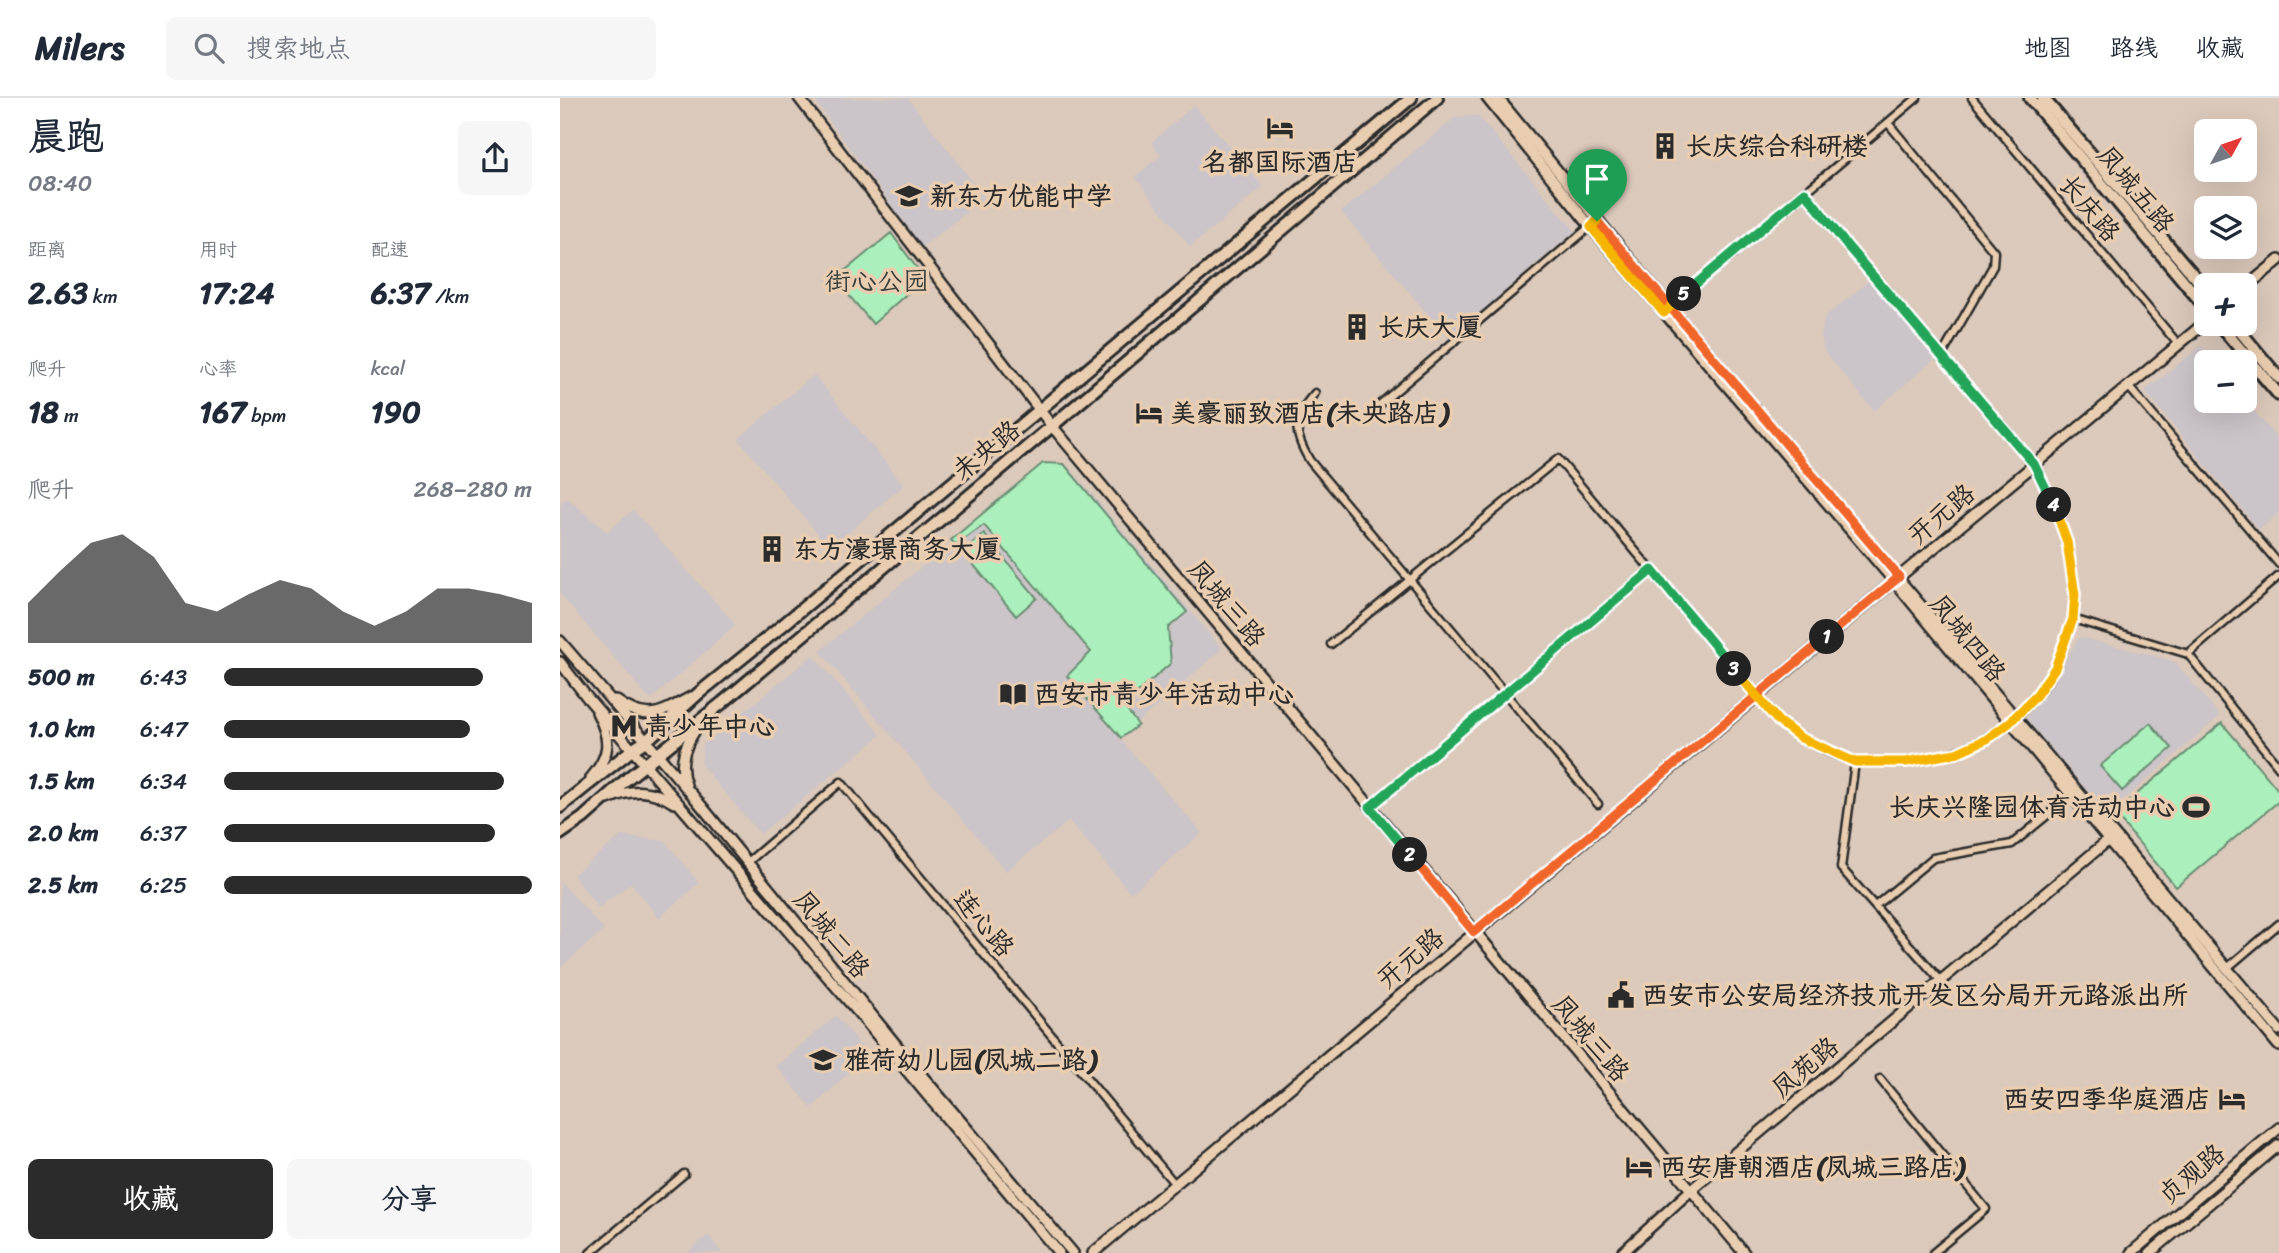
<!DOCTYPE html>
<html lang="zh">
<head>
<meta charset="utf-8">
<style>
  body { margin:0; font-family:Sriracha,"LXGW WenKai TC",sans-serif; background:#f6f6f7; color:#1f2937; height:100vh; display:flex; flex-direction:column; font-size:26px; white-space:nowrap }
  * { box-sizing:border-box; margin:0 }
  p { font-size:23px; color:#747a83 }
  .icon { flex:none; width:38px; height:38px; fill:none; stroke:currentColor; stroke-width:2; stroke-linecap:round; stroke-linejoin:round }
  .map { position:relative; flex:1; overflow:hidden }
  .panel { display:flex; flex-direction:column; background:#fff; width:560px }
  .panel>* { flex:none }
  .needle { width:46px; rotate:50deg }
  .fabs { position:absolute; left:1634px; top:21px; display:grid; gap:14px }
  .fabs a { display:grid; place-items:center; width:63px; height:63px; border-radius:10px; background:#fff; box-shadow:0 7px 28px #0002; font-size:35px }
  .pin { position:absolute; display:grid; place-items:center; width:60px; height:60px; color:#fff; margin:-72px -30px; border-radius:50% 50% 50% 0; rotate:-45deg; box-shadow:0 0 7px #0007 }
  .pin .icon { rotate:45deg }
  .km { position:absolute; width:35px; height:35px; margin:-18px; border-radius:50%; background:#222; color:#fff; font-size:19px; line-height:35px; text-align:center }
  .round { display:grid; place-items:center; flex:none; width:74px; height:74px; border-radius:10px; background:#f6f6f7 }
  .head { display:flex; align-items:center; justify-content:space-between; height:119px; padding:0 28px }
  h1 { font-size:38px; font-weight:700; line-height:52px }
  .figures { display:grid; grid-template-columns:repeat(3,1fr); gap:10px; height:119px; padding:7px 28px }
  .figures div { display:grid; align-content:center }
  .figures b { font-size:30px; font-weight:700 }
  .figures small { font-size:19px; font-weight:400 }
  .figures p { font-size:19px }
  .chart { height:196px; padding:14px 28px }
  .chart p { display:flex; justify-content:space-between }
  .chart svg { width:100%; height:126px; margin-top:7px; fill:#2b2b2b; opacity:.7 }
  .button { display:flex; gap:14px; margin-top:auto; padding:14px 28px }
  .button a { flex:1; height:80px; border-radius:10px; background:#2b2b2b; color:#fff; font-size:28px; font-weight:700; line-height:80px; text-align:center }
  .button a+a { background:#f6f6f7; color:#1f2937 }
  ul { padding:0 28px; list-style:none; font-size:23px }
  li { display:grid; grid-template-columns:112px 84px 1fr; align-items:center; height:52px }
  li i { height:18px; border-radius:9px; background:#2b2b2b }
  header { display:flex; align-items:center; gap:42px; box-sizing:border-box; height:98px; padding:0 35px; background:#fff; border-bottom:2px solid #e0e1e3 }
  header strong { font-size:33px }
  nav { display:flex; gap:38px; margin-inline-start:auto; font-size:24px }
  .search { width:490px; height:63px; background:#f6f6f7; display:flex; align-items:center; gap:18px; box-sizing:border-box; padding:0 24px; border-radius:10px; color:#747a83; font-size:26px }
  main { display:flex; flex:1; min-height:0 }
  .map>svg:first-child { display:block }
</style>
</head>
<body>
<header>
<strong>Milers</strong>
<div class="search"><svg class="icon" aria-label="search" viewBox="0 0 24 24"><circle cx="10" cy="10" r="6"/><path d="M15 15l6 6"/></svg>搜索地点</div>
<nav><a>地图</a><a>路线</a><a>收藏</a></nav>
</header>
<main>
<section class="panel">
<div class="head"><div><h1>晨跑</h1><p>08:40</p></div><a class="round"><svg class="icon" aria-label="share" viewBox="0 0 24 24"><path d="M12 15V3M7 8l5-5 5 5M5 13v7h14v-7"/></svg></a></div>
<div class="figures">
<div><p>距离</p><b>2.63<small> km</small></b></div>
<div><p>用时</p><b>17:24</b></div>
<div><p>配速</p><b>6:37<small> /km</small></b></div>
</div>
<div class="figures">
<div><p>爬升</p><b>18<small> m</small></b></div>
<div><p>心率</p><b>167<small> bpm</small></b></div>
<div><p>kcal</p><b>190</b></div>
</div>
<div class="chart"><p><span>爬升</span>268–280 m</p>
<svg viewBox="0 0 160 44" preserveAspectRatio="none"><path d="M0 44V30L10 19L20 9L30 6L40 14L50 30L60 33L70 27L80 22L90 25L100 33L110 38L120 33L130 25L140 25L150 27L160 30V44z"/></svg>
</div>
<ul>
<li><b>500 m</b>6:43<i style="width:84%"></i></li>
<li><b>1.0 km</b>6:47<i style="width:80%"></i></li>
<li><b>1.5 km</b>6:34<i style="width:91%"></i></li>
<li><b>2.0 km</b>6:37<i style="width:88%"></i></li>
<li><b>2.5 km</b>6:25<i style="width:100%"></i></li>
</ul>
<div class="button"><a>收藏</a><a>分享</a></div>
</section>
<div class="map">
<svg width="1719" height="1155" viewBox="0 0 1719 1155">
  <rect width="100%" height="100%" fill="#dbc9bb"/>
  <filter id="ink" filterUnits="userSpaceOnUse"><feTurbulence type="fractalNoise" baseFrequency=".0143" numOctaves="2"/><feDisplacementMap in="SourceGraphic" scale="14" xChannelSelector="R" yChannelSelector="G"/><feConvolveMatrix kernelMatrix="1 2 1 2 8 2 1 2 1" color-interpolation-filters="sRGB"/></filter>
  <g filter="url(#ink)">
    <path fill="#cbc4c8" d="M253 0H348L425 100 362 149Z
      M634 7 703 89 630 149 575 79 600 58 592 44Z
      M918 18 1015 133 889 241 781 114 896 19Z
      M1311 181 1377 259 1314 313 1264 253 1261 237 1265 219Z
      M1641 248 1654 264H1647V303L1685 302 1719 343V415L1699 432 1585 293Z
      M254 277 344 387 270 450 178 341Z
      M488 364 506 366 662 551 559 640 642 735 571 795 509 723 446 773 260 553Z
      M7 400 47 434 73 412 176 527 90 602 0 496V406Z
      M1520 539 1614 563 1660 618 1547 716 1466 621Z
      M253 557 321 637 200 736 141 667 143 647Z
      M61 738 105 743 139 785 99 820 71 785 38 810 13 777Z
      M0 783 44 832 0 870Z
      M276 918 308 956 252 1010 216 968Z
      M148 1137 162 1155H127Z"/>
    <path fill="#abf0bc" stroke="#6b8e74" stroke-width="2" d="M331 135 364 180 313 226 275 181Z
      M483 365 504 366 627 514 608 530 611 565 563 607 578 627 561 640 507 578 531 554 424 427 396 447 391 442Z
      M424 436 477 500 456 518 403 454Z
      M1590 625 1612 650 1562 693 1540 668Z
      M1662 625 1719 693V703L1616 789 1554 715Z"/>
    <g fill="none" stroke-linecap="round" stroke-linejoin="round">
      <defs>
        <path id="street" d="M1412 0 1618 246
          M1328 25 1434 154 1433 168 1381 259
          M1245 94 1284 144 1474 366 1496 412 1507 444 1515 497 1513 521 1628 556 1719 669
          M1107 211 1357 0
          M1568 288 1719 466
          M755 295C732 320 733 335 750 363L1038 706
          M818 308 1033 126
          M771 546 998 361 1218 623C1240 640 1266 655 1293 663 1303 666 1315 664 1325 664 1395 665 1460 634 1495 571 1503 556 1507 537 1513 521
          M1628 556 1719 478
          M1295 664 1281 770 1380 882
          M810 709 1092 472
          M188 764 281 684 614 1085
          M1315 808 1373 760 1452 746 1511 698
          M1666 871 1719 826
          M1320 981 1426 1111 1373 1155
          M30 1155 124 1076"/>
        <path id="secondary" d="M239 0 492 328 1184 1155
          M927 0 1031 129 1334 483 1719 948
          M938 0 1109 209 1719 932
          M1685 190 1719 162
          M0 543 135 700 346 959 513 1155
          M0 564 26 598 297 913 499 1155
          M55 602C87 625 99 616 131 599
          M31 680C51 656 51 642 37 614
          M126 687C117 664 126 644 140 625
          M48 701C72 690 92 691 114 705
          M533 1155 1339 479 1647 223
          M1062 1155 1131 1092 1551 740
          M1571 1155 1719 1030
          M1590 1155 1719 1047"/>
        <path id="primary" d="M1470 0 1647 211
          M1483 0 1647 193
          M1659 226 1719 297
          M1674 226 1719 280
          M0 709 73 651 86 643 139 595 217 532 851 0
          M0 736 23 720 68 680 162 605 492 328 877 0"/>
      </defs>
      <use href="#street" stroke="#2b2b2b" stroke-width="11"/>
      <use href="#secondary" stroke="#2b2b2b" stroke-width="14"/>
      <use href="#primary" stroke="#2b2b2b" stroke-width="16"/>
      <use href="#street" stroke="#e9cdb0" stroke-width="6"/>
      <use href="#secondary" stroke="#e9cdb0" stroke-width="9"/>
      <use href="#primary" stroke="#e9cdb0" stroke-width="10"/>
    </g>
  </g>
  <g fill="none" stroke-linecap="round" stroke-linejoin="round" filter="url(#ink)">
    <defs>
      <path id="split-1" d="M1037 123 1339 479 1267 539"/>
      <path id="split-2" d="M850 757 914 834 1267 539"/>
      <path id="split-3" d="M850 757 810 709 1092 472 1174 571"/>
      <path id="split-4" d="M1174 571 1218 623 1241 640 1295 664H1346L1396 655 1427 641 1449 625 1475 599 1495 570 1513 521 1515 497 1507 444 1494 407"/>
      <path id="split-5" d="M1124 196 1245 94 1284 144 1474 366 1494 407"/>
      <path id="split-6" d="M1037 123 1031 129 1104 215 1124 196"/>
    </defs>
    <use href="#split-1" stroke="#fff" stroke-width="14"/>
    <use href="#split-2" stroke="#fff" stroke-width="14"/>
    <use href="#split-3" stroke="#fff" stroke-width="14"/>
    <use href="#split-4" stroke="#fff" stroke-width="14"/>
    <use href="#split-5" stroke="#fff" stroke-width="14"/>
    <use href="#split-6" stroke="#fff" stroke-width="14"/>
    <use href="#split-1" stroke="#f0652b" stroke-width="9"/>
    <use href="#split-2" stroke="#f0652b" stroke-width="9"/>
    <use href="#split-3" stroke="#22a559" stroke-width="9"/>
    <use href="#split-4" stroke="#f5b400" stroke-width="9"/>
    <use href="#split-5" stroke="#22a559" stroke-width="9"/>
    <use href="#split-6" stroke="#f5b400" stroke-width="9"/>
  </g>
  <defs>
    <symbol id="hotel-bare" viewBox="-9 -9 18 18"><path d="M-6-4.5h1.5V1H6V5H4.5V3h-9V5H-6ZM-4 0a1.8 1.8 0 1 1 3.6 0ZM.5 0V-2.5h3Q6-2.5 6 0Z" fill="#2b2b2b" stroke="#e9cdb0" stroke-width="2.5" paint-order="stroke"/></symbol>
    <symbol id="building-bare" viewBox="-9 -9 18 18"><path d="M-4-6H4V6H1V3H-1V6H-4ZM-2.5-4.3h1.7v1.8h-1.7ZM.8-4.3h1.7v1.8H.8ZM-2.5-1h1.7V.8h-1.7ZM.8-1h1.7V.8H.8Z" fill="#2b2b2b" stroke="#e9cdb0" stroke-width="2.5" paint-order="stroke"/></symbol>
    <symbol id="school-bare" viewBox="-9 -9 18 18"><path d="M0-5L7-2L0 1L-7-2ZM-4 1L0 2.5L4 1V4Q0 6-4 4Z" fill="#2b2b2b" stroke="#e9cdb0" stroke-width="2.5" paint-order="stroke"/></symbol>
    <symbol id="library-bare" viewBox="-9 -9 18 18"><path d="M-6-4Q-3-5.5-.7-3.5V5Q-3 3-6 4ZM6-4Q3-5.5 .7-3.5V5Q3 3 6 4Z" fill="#2b2b2b" stroke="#e9cdb0" stroke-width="2.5" paint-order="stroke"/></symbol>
    <symbol id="metro-bare" viewBox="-9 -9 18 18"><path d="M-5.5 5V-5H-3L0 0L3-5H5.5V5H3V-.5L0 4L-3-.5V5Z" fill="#2b2b2b" stroke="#e9cdb0" stroke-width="2.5" paint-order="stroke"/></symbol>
    <symbol id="stadium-bare" viewBox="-9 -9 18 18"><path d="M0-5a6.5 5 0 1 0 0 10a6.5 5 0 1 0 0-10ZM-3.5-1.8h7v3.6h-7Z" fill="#2b2b2b" stroke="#e9cdb0" stroke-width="2.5" paint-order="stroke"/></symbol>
    <symbol id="civic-bare" viewBox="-9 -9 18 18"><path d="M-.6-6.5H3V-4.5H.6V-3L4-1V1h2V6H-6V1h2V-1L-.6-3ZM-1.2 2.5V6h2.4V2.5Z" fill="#2b2b2b" stroke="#e9cdb0" stroke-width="2.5" paint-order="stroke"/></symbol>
  </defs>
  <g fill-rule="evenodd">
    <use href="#hotel-bare" x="701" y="11" width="38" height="38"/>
    <use href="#building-bare" x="1086" y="29" width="38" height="38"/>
    <use href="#school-bare" x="330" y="79" width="38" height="38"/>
    <use href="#building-bare" x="778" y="210" width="38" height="38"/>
    <use href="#hotel-bare" x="570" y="296" width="38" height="38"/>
    <use href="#building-bare" x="193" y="432" width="38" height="38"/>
    <use href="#library-bare" x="434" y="577" width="38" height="38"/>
    <use href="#metro-bare" x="45" y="609" width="38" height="38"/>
    <use href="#stadium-bare" x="1617" y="690" width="38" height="38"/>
    <use href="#civic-bare" x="1042" y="878" width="38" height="38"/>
    <use href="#school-bare" x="244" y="943" width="38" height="38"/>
    <use href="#hotel-bare" x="1653" y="982" width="38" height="38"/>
    <use href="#hotel-bare" x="1060" y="1050" width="38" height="38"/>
  </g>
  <g text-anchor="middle" stroke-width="7" stroke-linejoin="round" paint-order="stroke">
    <g font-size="26" font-weight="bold" fill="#2b2b2b" stroke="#e9cdb0" text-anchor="start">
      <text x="1126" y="57">长庆综合科研楼</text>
      <text x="720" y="73" text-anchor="middle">名都国际酒店</text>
      <text x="370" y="107">新东方优能中学</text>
      <text x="818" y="238">长庆大厦</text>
      <text x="610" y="324">美豪丽致酒店(未央路店)</text>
      <text x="233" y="460">东方濠璟商务大厦</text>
      <text x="474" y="605">西安市青少年活动中心</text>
      <text x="85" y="637">青少年中心</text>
      <text x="1615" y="718" text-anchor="end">长庆兴隆园体育活动中心</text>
      <text x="1082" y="906">西安市公安局经济技术开发区分局开元路派出所</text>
      <text x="284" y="971">雅荷幼儿园(凤城二路)</text>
      <text x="1651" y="1010" text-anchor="end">西安四季华庭酒店</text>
      <text x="1100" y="1078">西安唐朝酒店(凤城三路店)</text>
    </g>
    <g font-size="26" fill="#2b2b2b" stroke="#e9cdb0">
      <text transform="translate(1576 91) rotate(50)" y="9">凤城五路</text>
      <text transform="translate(1530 110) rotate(50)" y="9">长庆路</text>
      <text transform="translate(426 352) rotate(-39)" y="9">未央路</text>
      <text transform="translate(1381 416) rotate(-40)" y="9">开元路</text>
      <text transform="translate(667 505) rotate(50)" y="9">凤城三路</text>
      <text transform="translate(1408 540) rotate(51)" y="9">凤城四路</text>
      <text transform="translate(424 825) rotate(50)" y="9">连心路</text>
      <text transform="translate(272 836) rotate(51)" y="9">凤城二路</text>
      <text transform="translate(850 860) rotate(-40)" y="9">开元路</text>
      <text transform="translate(1031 940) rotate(50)" y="9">凤城三路</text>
      <text transform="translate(1245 969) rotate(-40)" y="9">凤苑路</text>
      <text transform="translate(1631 1076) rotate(-40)" y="9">贞观路</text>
    </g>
    <g font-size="26" fill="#383f3a" stroke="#e9cdb0">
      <text x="317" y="192">街心公园</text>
    </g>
  </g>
</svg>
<div class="fabs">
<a><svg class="needle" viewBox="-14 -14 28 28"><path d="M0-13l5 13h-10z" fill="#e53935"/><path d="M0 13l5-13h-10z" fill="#747a83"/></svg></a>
<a><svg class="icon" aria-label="layers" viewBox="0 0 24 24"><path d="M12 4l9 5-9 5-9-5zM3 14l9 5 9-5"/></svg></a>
<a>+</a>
<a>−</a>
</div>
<div class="pin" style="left:1037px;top:123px;background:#1e9e55"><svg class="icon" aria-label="arrive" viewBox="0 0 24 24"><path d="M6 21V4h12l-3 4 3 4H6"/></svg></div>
<b class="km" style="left:1267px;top:539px">1</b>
<b class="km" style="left:850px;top:757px">2</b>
<b class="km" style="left:1174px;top:571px">3</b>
<b class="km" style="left:1494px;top:407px">4</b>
<b class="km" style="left:1124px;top:196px">5</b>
</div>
</main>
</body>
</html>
